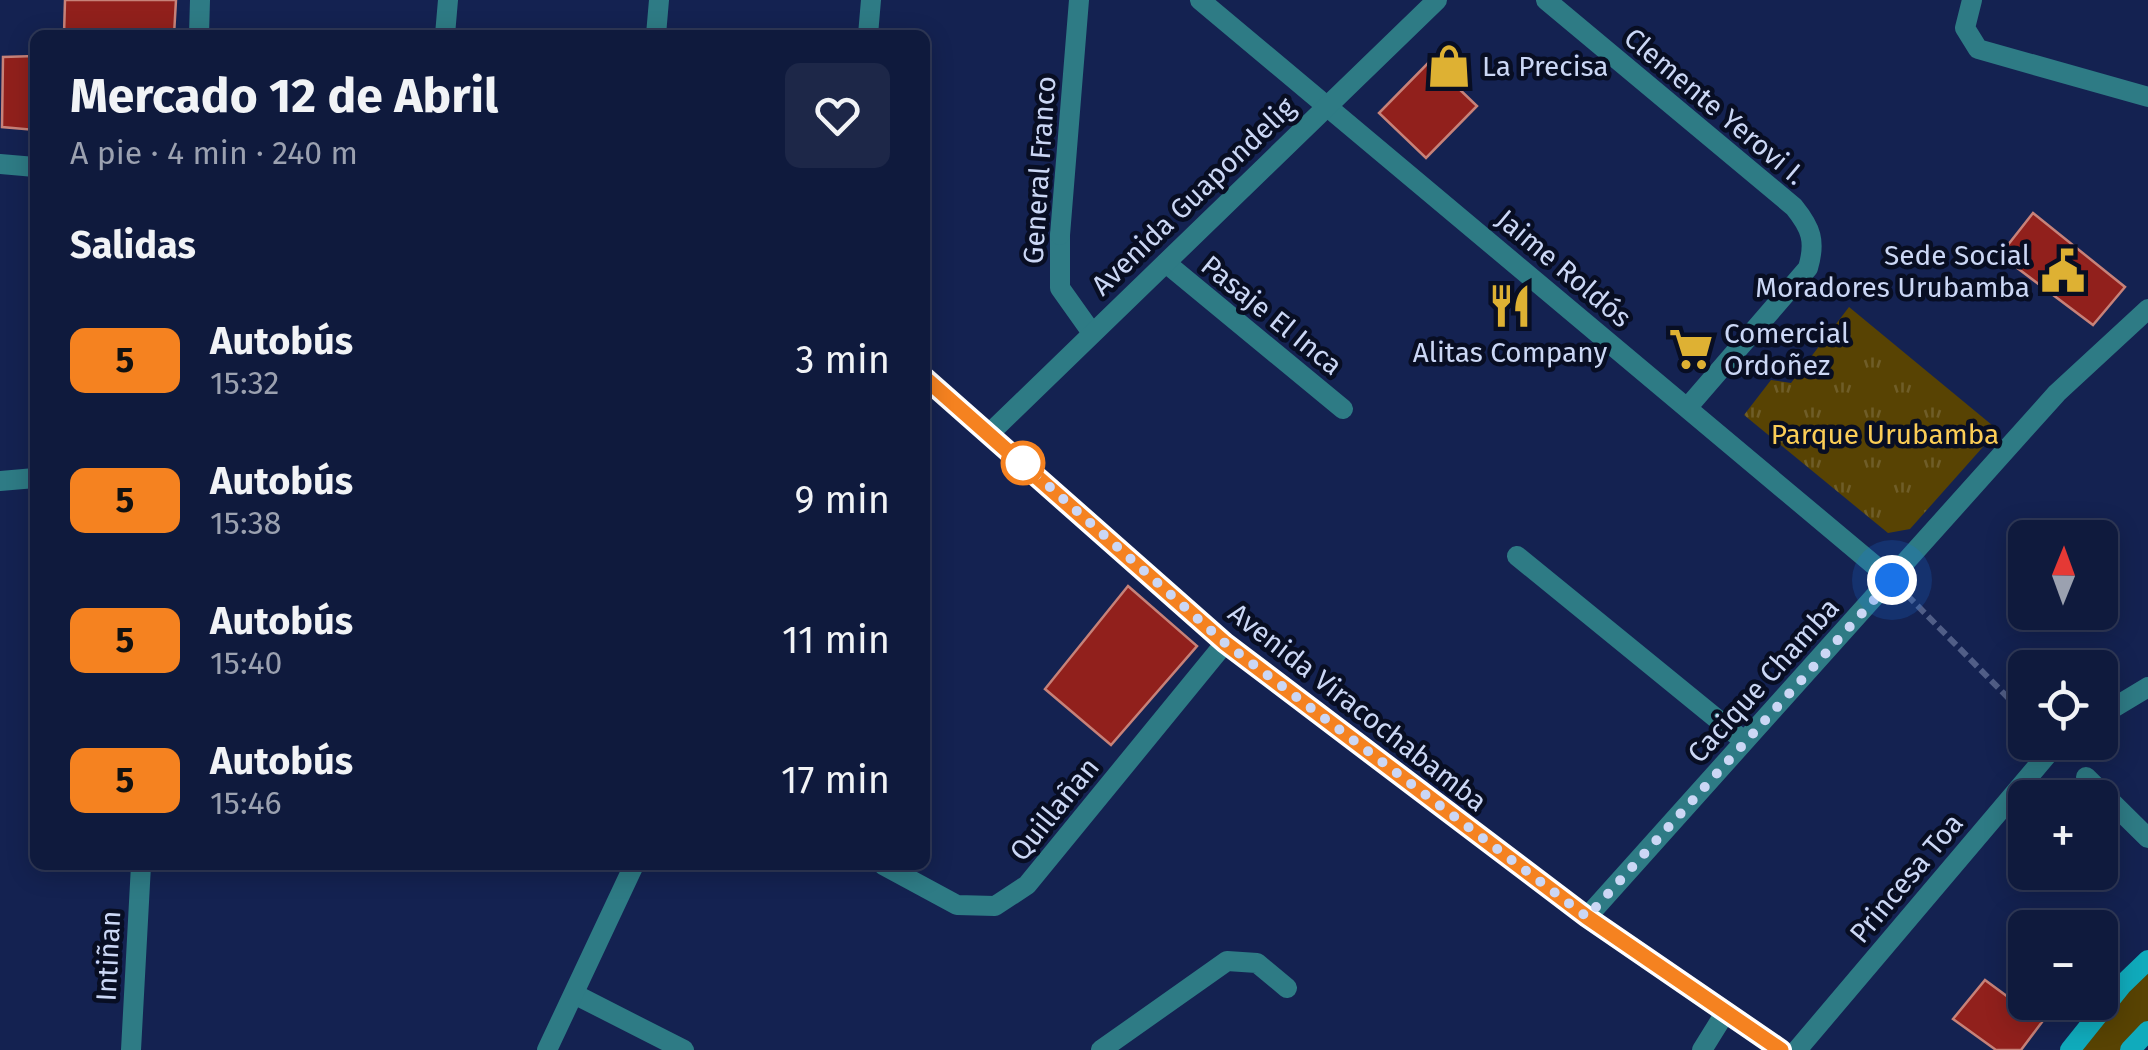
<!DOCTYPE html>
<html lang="es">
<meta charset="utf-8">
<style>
body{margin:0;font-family:"Fira Sans",sans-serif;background:#1d2748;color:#f1f3f6;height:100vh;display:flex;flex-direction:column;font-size:38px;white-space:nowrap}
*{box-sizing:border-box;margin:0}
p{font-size:32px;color:#9ba1b0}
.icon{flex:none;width:55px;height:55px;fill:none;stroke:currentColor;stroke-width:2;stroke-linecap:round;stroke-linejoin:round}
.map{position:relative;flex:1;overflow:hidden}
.details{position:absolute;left:30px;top:30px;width:900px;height:840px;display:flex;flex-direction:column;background:#0f1a3d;border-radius:15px;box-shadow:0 5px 25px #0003,0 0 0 2px #2f3857}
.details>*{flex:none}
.badge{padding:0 20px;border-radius:15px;font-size:35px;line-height:65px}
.needle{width:65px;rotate:1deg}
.controls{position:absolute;left:2008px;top:520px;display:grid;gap:20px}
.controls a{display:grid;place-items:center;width:110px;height:110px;border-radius:15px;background:#0f1a3d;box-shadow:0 5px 25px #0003,0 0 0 2px #2f3857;font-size:50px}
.you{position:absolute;width:50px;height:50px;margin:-25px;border:8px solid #fff;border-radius:50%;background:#1a73e8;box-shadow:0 0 0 15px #1a73e833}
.map>.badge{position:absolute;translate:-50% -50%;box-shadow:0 0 0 5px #fff}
h2{padding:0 40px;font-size:38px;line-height:90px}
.round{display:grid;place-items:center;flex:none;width:105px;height:105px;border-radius:15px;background:#1d2748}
.overview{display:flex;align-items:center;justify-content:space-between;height:170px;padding:0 40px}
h1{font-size:48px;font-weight:700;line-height:75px}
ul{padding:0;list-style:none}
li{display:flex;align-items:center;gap:30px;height:140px;padding:0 40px}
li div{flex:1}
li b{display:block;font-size:38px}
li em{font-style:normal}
li .badge{min-width:110px;font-weight:700;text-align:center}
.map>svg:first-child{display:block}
.grass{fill:#584303}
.park{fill:url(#park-tufts)}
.building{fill:#91201c;stroke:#c78279;stroke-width:2.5}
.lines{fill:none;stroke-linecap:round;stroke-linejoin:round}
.path{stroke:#515e87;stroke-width:6;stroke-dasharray:10 5;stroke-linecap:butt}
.pedestrian{stroke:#2e7b85;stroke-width:20}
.minor{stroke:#2e7b85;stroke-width:20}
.tertiary{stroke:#2e7b85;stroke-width:20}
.secondary{stroke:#10abbc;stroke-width:20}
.line-casing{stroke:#fff;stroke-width:22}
.line{stroke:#f58220;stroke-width:15}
.walk{stroke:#cbd7f5;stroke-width:10;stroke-dasharray:0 18}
.stop-dot{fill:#fff;stroke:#f58220;stroke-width:5}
.labels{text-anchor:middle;stroke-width:9;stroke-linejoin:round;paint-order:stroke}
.poi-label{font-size:28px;fill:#cbd7f5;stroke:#080e23;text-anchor:start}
.street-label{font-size:28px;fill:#cbd7f5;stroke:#080e23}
.park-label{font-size:28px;fill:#fbcd56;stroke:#080e23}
</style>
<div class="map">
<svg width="2148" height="1050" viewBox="0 0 2148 1050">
<defs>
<pattern id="park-tufts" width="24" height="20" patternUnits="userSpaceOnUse" patternTransform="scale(2.5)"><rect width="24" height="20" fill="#584303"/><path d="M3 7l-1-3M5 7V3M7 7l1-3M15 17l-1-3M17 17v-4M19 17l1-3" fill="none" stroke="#6f5d28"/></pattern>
</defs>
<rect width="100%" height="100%" fill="#142251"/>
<path class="grass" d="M2148 960V1031L2130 1050H2070Z"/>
<path class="park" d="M1849 307 1998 430 1910 529 1888 533 1744 415 1771 380 1791 383Z"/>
<path class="building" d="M65 0H176L174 35H64Z
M35 56V130L2 127 3 57Z
M1430 61 1477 106 1426 158 1379 113Z
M2033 213 2125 287 2093 325 2000 255Z
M1128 586 1197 646 1111 745 1045 689Z
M1985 980 2042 1022 2021 1050H1996L1953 1019Z"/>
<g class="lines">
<path class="path" d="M1907 595 2025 715"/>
<path class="pedestrian" d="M1060 235V288L1092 333"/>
<path class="minor" d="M1200 0 1892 580
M1546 0 1794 207C1811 228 1816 241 1808 268L1687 408
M1972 0 1965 28 1978 49 2148 97
M199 35 200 0
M445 35 448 0
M656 35 659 0
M868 35 871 0
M1060 235 1079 0
M1166 263 1343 409
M0 481 35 478
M1517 556 1744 741
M2100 716 2148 687
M2086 777 2148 838
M883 865 957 905 995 906 1027 885 1225 643
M1587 917 2057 393 2148 309
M574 994 684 1050
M131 1050 141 865
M1101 1050 1227 961 1257 963 1287 988
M1702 1050 1725 1013
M1797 1050 2058 742"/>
<path class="tertiary" d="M0 164 35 167
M925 378 1225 643 1587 917 1781 1050
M990 433 1437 0
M547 1050 634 865"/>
<path class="secondary" d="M2070 1050 2122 985 2148 960
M2130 1050 2148 1031"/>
</g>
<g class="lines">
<g class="line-casing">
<path id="line" d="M925 378 1225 643 1587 917 1781 1050"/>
</g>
<use href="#line" class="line"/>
<path class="walk" d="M1023 463 1225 643 1587 917 1892 580"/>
</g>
<defs>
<g id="shop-bare" transform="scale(3.45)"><path d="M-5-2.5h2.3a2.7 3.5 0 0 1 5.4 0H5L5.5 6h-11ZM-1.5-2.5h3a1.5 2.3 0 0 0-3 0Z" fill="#deb133" stroke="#080e23" stroke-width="2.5" paint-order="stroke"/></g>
<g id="civic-bare" transform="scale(3.45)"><path d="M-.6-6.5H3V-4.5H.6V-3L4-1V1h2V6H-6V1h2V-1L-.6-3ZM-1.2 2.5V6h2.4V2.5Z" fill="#deb133" stroke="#080e23" stroke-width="2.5" paint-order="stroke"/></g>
<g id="restaurant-bare" transform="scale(3.45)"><path d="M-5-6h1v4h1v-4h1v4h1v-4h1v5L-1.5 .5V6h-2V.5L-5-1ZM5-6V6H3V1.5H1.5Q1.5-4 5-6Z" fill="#deb133" stroke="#080e23" stroke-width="2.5" paint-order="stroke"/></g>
<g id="supermarket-bare" transform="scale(3.45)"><path d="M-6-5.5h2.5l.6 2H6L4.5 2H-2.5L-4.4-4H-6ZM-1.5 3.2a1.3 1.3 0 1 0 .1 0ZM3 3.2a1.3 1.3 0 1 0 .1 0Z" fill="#deb133" stroke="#080e23" stroke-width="2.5" paint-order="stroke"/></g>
</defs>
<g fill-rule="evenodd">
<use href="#shop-bare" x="1449" y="66"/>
<use href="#civic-bare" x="2063" y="271"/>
<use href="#restaurant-bare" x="1510" y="306"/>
<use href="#supermarket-bare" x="1691" y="349"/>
</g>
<circle class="stop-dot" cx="1023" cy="463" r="20"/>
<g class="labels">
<g class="poi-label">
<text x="1482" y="76">La Precisa</text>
<text x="2030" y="265" text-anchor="end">Sede Social<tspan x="2030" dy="32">Moradores Urubamba</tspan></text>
<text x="1724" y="343">Comercial<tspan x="1724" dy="32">Ordoñez</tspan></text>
<text x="1510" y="362" text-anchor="middle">Alitas Company</text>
</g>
<g class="street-label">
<text transform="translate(1715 106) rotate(40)" y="10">Clemente Yerovi I.</text>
<text transform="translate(1039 170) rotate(-86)" y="10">General Franco</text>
<text transform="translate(1193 196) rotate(-44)" y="10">Avenida Guapondelig</text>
<text transform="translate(1564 268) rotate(40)" y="10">Jaime Roldós</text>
<text transform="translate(1272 315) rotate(39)" y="10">Pasaje El Inca</text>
<text transform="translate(1763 680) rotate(-48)" y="10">Cacique Chamba</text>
<text transform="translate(1358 707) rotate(38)" y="10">Avenida Viracochabamba</text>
<text transform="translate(1054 809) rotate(-51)" y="10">Quillañan</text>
<text transform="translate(1906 878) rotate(-50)" y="10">Princesa Toa</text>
<text transform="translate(108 956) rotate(-87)" y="10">Intiñan</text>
</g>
<g class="park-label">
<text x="1885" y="444">Parque Urubamba</text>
</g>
</g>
</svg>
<div class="controls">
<a><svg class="needle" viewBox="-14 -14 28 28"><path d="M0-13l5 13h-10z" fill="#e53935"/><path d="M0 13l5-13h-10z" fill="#9ba1b0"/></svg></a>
<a><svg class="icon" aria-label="locate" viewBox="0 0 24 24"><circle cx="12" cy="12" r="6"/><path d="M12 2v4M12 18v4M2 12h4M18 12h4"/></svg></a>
<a>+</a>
<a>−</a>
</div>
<div class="you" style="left:1892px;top:580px"></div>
<section class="details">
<div class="overview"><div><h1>Mercado 12 de Abril</h1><p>A pie · 4 min · 240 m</p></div><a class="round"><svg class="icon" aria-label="heart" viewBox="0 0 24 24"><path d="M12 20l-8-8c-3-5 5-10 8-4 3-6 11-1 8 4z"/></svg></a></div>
<h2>Salidas</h2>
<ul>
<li><span class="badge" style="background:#f58220;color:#111">5</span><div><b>Autobús</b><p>15:32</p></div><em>3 min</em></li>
<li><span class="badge" style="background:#f58220;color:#111">5</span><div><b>Autobús</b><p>15:38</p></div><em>9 min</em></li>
<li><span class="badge" style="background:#f58220;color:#111">5</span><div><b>Autobús</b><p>15:40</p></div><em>11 min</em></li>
<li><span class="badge" style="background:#f58220;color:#111">5</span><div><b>Autobús</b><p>15:46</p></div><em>17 min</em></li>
</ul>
</section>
</div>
